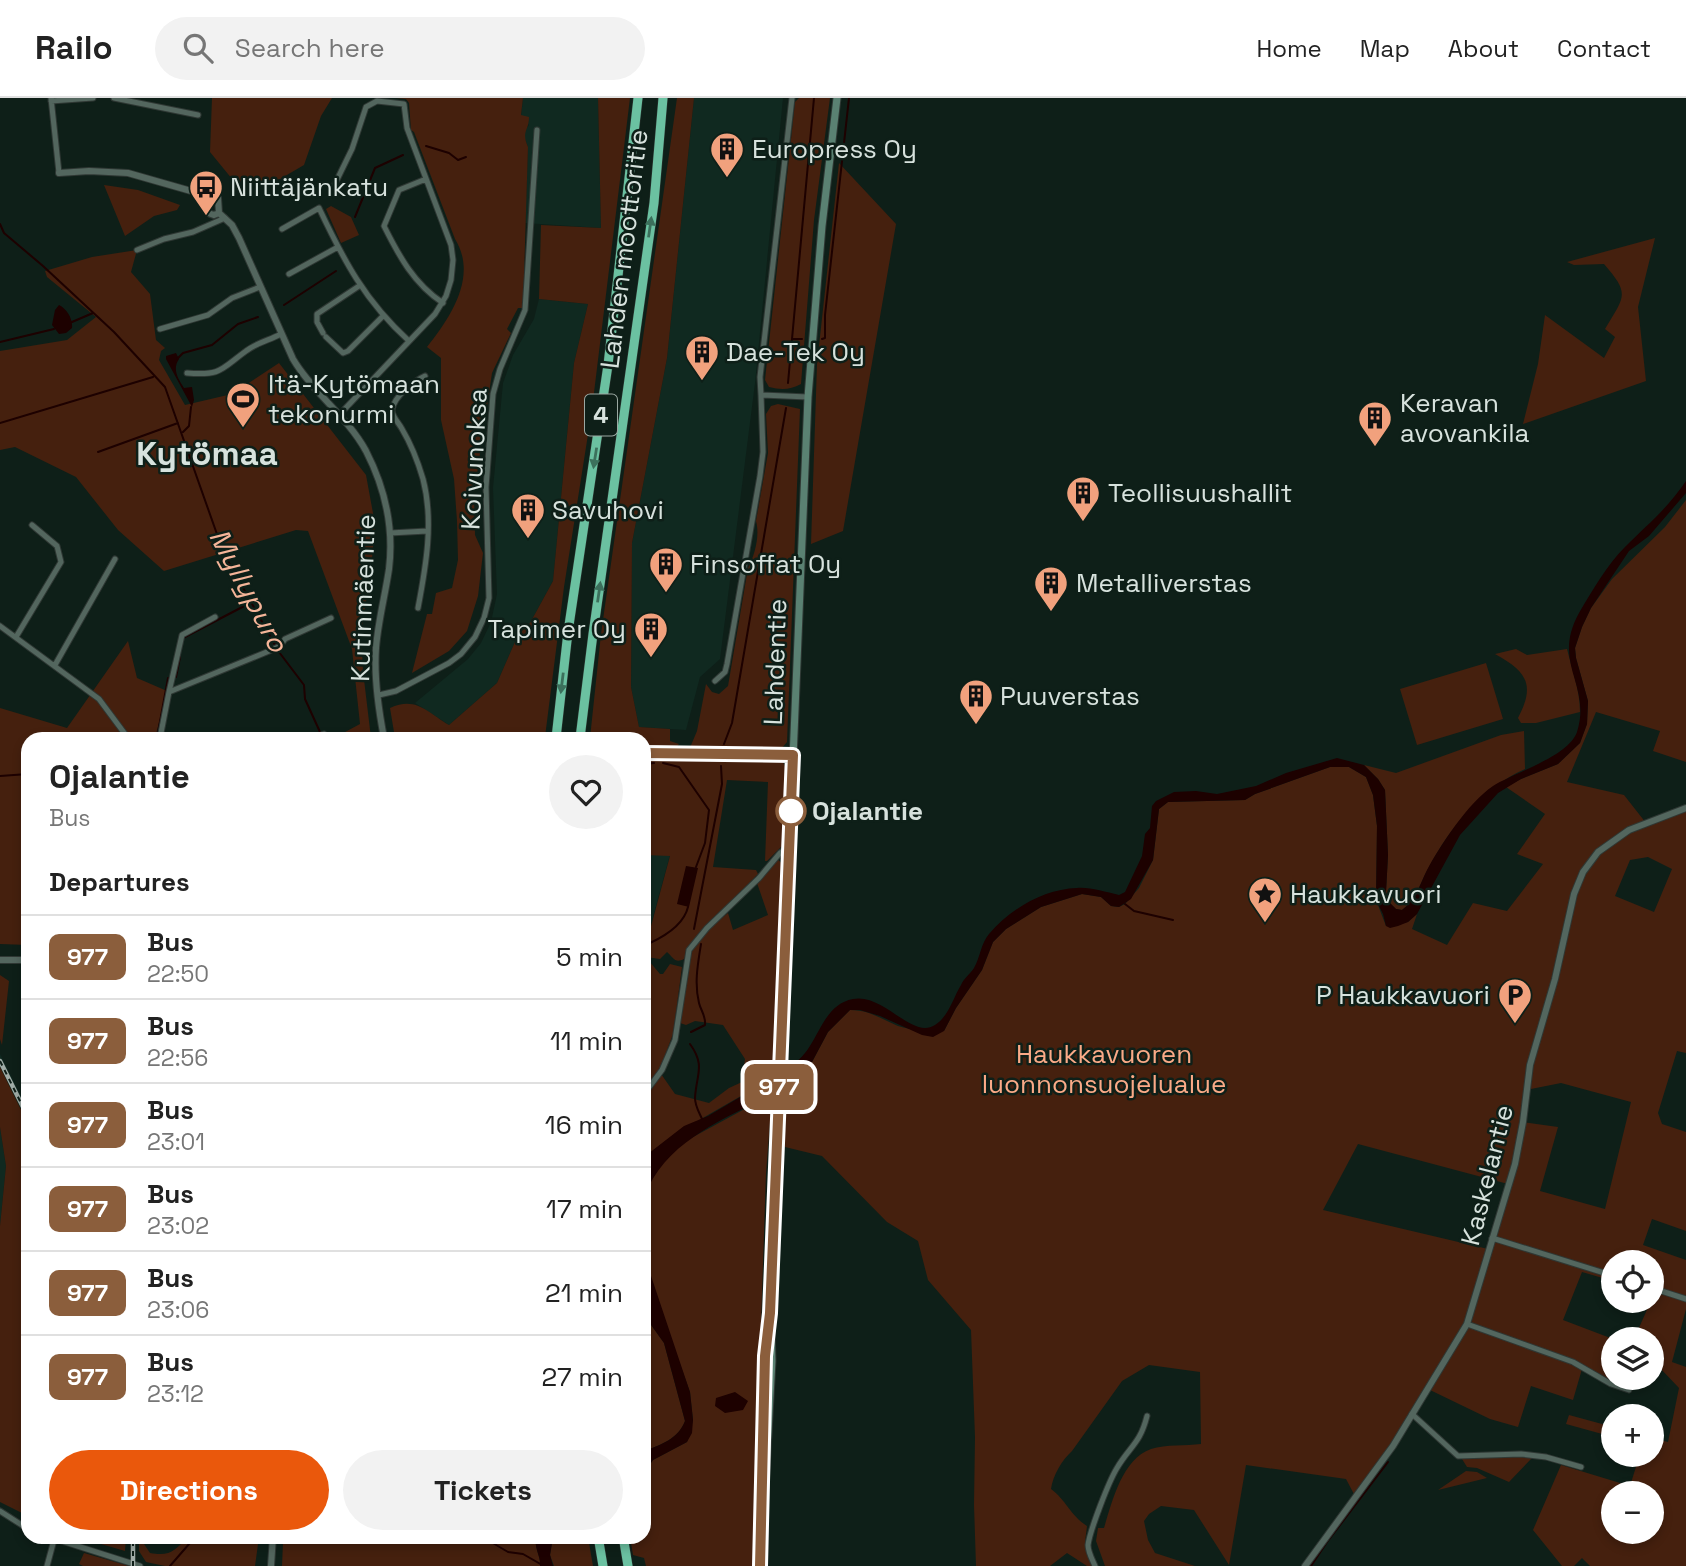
<!DOCTYPE html>
<meta charset="utf-8">
<style>
body{margin:0;font-family:"Space Grotesk",sans-serif;background:#f2f2f2;color:#222;height:100vh;display:flex;flex-direction:column;font-size:26px;white-space:nowrap}
*{box-sizing:border-box;margin:0}
p{font-size:23px;color:#767676}
.icon{flex:none;width:38px;height:38px;fill:none;stroke:currentColor;stroke-width:2;stroke-linecap:round;stroke-linejoin:round}
.map{position:relative;flex:1;overflow:hidden}
.drawer{position:absolute;left:21px;top:634px;width:630px;height:812px;display:flex;flex-direction:column;background:#fff;border-radius:21px;box-shadow:0 4px 10px #0003}
.drawer>*{flex:none}
.badge{padding:0 14px;border-radius:10px;font-size:24px;line-height:46px}
.fabs{position:absolute;left:1601px;top:1152px;display:grid;gap:14px}
.fabs a{display:grid;place-items:center;width:63px;height:63px;border-radius:50%;background:#fff;box-shadow:0 4px 10px #0003;font-size:35px}
.map>.badge{position:absolute;translate:-50% -50%;box-shadow:0 0 0 4px #fff}
h2{padding:0 28px;font-size:26px;line-height:63px}
.round{display:grid;place-items:center;flex:none;width:74px;height:74px;border-radius:37px;background:#f2f2f2}
.summary{display:flex;align-items:center;justify-content:space-between;height:119px;padding:0 28px}
h1{font-size:33px;font-weight:700;line-height:52px}
.cta{display:flex;gap:14px;margin-top:auto;padding:14px 28px}
.cta a{flex:1;height:80px;border-radius:42px;background:#ea580c;color:#fff;font-size:28px;font-weight:700;line-height:80px;text-align:center}
.cta a+a{background:#f2f2f2;color:#222}
ul{padding:0;list-style:none}
li{display:flex;align-items:center;gap:21px;height:84px;padding:0 28px;border-top:2px solid #e0e0e0}
li div{flex:1}
li b{display:block;font-size:26px}
li em{font-style:normal}
li .badge{min-width:77px;font-weight:700;text-align:center}
header{display:flex;align-items:center;gap:42px;box-sizing:border-box;height:98px;padding:0 35px;background:#fff;border-bottom:2px solid #e0e0e0}
header strong{font-size:33px}
nav{display:flex;gap:38px;margin-inline-start:auto;font-size:24px}
.search{width:490px;height:63px;background:#f2f2f2;display:flex;align-items:center;gap:18px;box-sizing:border-box;padding:0 24px;border-radius:38px;color:#767676;font-size:26px}
.map>svg:first-child{display:block}
.built{fill:#102920}
.green{fill:#45200e;fill-rule:evenodd}
.water{fill:#1d0100}
.lines{fill:none;stroke-linecap:round;stroke-linejoin:round}
.stream{stroke:#1d0100;stroke-width:2}
.minor-casing{stroke:#2f3834;stroke-width:7}
.tertiary-casing{stroke:#2f3834;stroke-width:8}
.secondary-casing{stroke:#2f3834;stroke-width:9}
.motorway-casing{stroke:#2f3834;stroke-width:10}
.minor{stroke:#53665e;stroke-width:5}
.tertiary{stroke:#53665e;stroke-width:6}
.secondary{stroke:#5a8172;stroke-width:7}
.motorway{stroke:#6bc1a1;stroke-width:9}
.rail-casing{stroke:#a0aca7;stroke-width:4.5}
.rail{stroke:#0e1f18;stroke-width:2;stroke-dasharray:5;stroke-linecap:butt}
.oneway{fill:#3c705c}
.line-casing{stroke:#fff;stroke-width:16}
.line{stroke:#8b5e3c;stroke-width:10}
.stop-dot{fill:#fff;stroke:#8b5e3c;stroke-width:3.5}
.labels{text-anchor:middle;stroke-width:5;stroke-linejoin:round;paint-order:stroke}
.shield{fill:#0e1f18;stroke:#9ba8a2;stroke-width:2}
.shield-label{font-size:24px;font-weight:bold;fill:#d7e2dd}
.poi-label{font-size:26px;fill:#d7e2dd;stroke:#0e1f18;text-anchor:start}
.street-label{font-size:26px;fill:#d7e2dd;stroke:#0e1f18}
.stop-label{font-size:26px;font-weight:bold;fill:#d7e2dd;stroke:#0e1f18;text-anchor:start}
.park-label{font-size:26px;fill:#faaa87;stroke:#0e1f18}
.water-label{font-size:28px;font-style:italic;fill:#f5b599;stroke:#0e1f18}
.district-label{font-size:33px;font-weight:bold;fill:#d7e2dd;stroke:#0e1f18}
</style>
<header>
<strong>Railo</strong>
<div class="search"><svg class="icon" aria-label="search" viewBox="0 0 24 24"><circle cx="10" cy="10" r="6"/><path d="M15 15l6 6"/></svg>Search here</div>
<nav><a>Home</a><a>Map</a><a>About</a><a>Contact</a></nav>
</header>
<div class="map">
<svg width="1686" height="1468" viewBox="0 0 1686 1468">
<rect width="100%" height="100%" fill="#0e1f18"/>
<path class="built" d="M523 0H598L601 130 525 125 528 49 524 39V33L529 27 521 18Z
M694 0H783L755 285 720 561 700 579 686 632 639 629 631 589 632 445 667 260Z
M539 201 588 206 574 265 553 483 530 525 518 537 497 585 449 627 415 605 468 561 481 545 491 524 497 496 493 390 503 285 513 257 534 221Z
M644 757H670L645 848H644Z
M0 956 28 1012V1026L0 969Z
M0 1029 6 1068 0 1128Z"/>
<path class="green" d="M212 0H332L321 18 304 67 280 81 237 87 210 54Z
M396 0H523L521 17 529 19C529 33 521 33 528 49L523 210H518L507 231 511 235 492 275 474 396 475 437 483 455 478 498 467 533 449 553 412 575 427 516H432L436 495 452 490 458 462 457 423 454 381 441 322V260L427 249C451 219 478 178 455 141L414 34 411 32 409 5 406 1Z
M598 0H630L592 311 564 489 545 639 499 637 485 640H395L390 610C416 598 427 614 449 627L497 585 518 537 530 525 553 483 574 265 588 206 539 201 541 127 601 130Z
M677 0H694L667 260 632 445 631 589 639 629 670 631V643L679 646 676 650 644 649V640H590L601 536Z
M799 0H830L814 122 801 286C790 292 781 292 769 289L765 282 795 4Z
M839 65 896 126 843 433 811 446 817 266Z
M104 87 138 92 180 107 177 112 154 118 125 138Z
M331 108 351 119 359 137 341 145 326 111Z
M1655 140 1638 209 1646 283 1523 326 1538 266 1545 217 1604 260 1615 239 1605 231C1624 198 1631 197 1604 166L1574 167 1567 164Z
M137 152 131 174 150 196 156 242 165 250 161 253 159 262 185 307 232 296 279 265 366 377 375 426 371 473 361 535 363 573 371 640H334L360 626 352 551 308 433 296 432 164 473 118 432 76 379 15 349 0 352V253L67 242 96 219 47 179 45 173 92 159Z
M778 306 800 311 787 644 781 651 769 652H689L697 633 706 586 712 594 719 596 728 588 748 470C755 457 760 437 756 423L768 355 766 316 771 308Z
M1686 402V664L1653 653 1660 633 1596 614 1567 684 1624 697 1646 725 1686 710V955L1677 953 1658 1015 1662 1026 1686 1034V1133L1652 1121 1643 1147 1686 1162V1211L1672 1264 1686 1269V1468H1590L1582 1460 1574 1468H1562L1533 1432 1561 1367 1630 1388 1640 1356H1652V1340L1668 1344 1679 1290 1659 1269 1652 1267V1241H1634L1654 1196 1652 1195V1164H1614L1613 1183 1582 1174 1563 1222 1613 1241 1614 1276 1611 1286 1582 1271 1573 1302 1531 1288 1518 1329 1490 1321 1430 1292 1467 1226 1393 1348 1355 1398 1346 1381 1246 1367 1229 1467 1194 1412 1161 1408 1149 1416 1144 1423 1148 1442 1155 1455 1195 1468H1105L1096 1443 1098 1430H1104C1112 1404 1122 1361 1151 1351 1166 1346 1186 1348 1201 1346L1200 1274 1149 1267 1122 1283 1072 1353C1062 1362 1053 1377 1051 1391 1067 1403 1069 1416 1087 1428L1085 1444 1092 1468H1087L1067 1455 1050 1468H976L974 1407 975 1339 971 1232 928 1182 918 1143 887 1124 822 1058 785 1049V988L812 964 828 934 850 912C869 912 882 921 898 928 912 933 929 932 944 933L956 910 982 872 993 844 1006 831 1041 809 1082 796 1101 799 1111 808 1119 809 1125 806 1139 790 1153 762 1159 711 1168 704 1245 702 1255 696 1330 669H1349L1366 679 1373 697 1377 728 1376 802 1386 828 1408 824 1417 816 1412 831 1447 847 1473 805 1507 813 1543 766 1517 756 1545 716 1506 689 1521 681 1558 666 1580 645 1587 626 1588 603 1576 560 1575 550 1582 529 1591 510 1612 481 1665 429ZM1648 759 1672 771 1654 814 1615 798 1630 762ZM1561 985 1631 1004 1605 1111 1540 1093 1558 1029 1523 1024 1526 992ZM1358 1046 1508 1086 1488 1151 1323 1112ZM1614 1395H1652V1433H1614Z
M128 543 137 580 167 593 155 640H28V847L0 846V610L67 630Z
M1516 551 1527 557 1567 551C1572 572 1580 592 1580 614L1536 625H1521L1518 620C1536 586 1526 573 1495 556Z
M1486 565 1503 621 1417 647 1400 591Z
M1524 633 1525 671C1482 690 1450 729 1428 771 1420 785 1416 802 1402 812L1396 811 1388 803 1386 794 1388 757 1385 692 1378 681 1364 667 1396 675 1501 637Z
M644 657 770 661 783 664 788 675 784 709 785 739 783 747 767 763H765L768 684 727 682 713 769 756 772 758 776 691 845 684 861C675 866 673 859 667 854L660 861 646 859 644 854 670 758 644 757Z
M777 761 784 767 774 979 701 1021 644 1064V863H649L660 876H663L670 866 682 869 673 936 659 973 675 996 709 1005 729 990 742 984 745 961 723 927 695 923 686 927 680 925 691 853 712 828 728 815 733 832 768 817 757 785Z
M0 877 9 883 2 947 0 941Z
M0 969 28 1026V1418L0 1404V1128L6 1068 0 1029Z
M767 999H772L766 1075 753 1468H646L644 1460 633 1457 630 1439 644 1438V1375L653 1362 687 1344 693 1322 690 1294 644 1167V1083L682 1045Z
M644 1217 664 1245 685 1323C678 1341 661 1347 644 1353Z
M1569 1317 1613 1329V1339L1566 1326Z
M1520 1358 1532 1360 1509 1384 1477 1370 1467 1369 1462 1361Z
M1466 1373 1477 1374 1487 1380 1438 1392Z
M291 1438 536 1439C534 1451 541 1458 540 1468H282L283 1444Z
M77 1439H126L125 1453Z
M139 1439H144V1446L150 1455C171 1459 174 1452 189 1439H259L255 1468H165L146 1464 139 1453Z
M553 1439H588L593 1468H554L550 1457Z
M84 1455 129 1468H83L79 1466Z"/>
<path class="water" d="M59 207C67 211 73 221 72 230L66 235 59 236 52 227 55 212Z
M176 255 179 261C172 271 178 281 184 290L192 289 194 302 192 309 166 261V258Z
M1686 383V395L1649 438 1629 453 1591 510 1582 529 1575 550 1576 560 1588 603 1587 626 1580 645 1558 666 1521 681 1498 695 1460 737 1417 816 1408 824 1398 828 1390 830 1386 828 1383 816 1376 802 1377 728 1373 697 1366 679 1349 669H1330L1255 696 1245 702 1168 704 1159 711 1153 762 1131 801 1119 809 1111 808 1101 799 1082 796 1041 809 1006 831 993 844 982 872 956 910 944 933 933 939 922 937 880 918 860 912H850L828 934 812 964 785 988 784 970C819 960 816 908 853 901 884 895 912 942 935 927 949 918 953 900 961 887 964 880 970 876 974 870 980 860 981 845 989 836 1010 811 1044 791 1077 790 1090 789 1105 794 1119 797L1125 794 1142 758 1145 736 1150 730 1152 708 1156 703 1174 694 1196 693 1217 696 1256 688 1286 675 1337 660 1364 667 1378 681 1385 692 1388 757 1386 794 1388 803 1396 811 1402 812C1416 802 1420 786 1427 772 1441 746 1469 704 1493 688 1515 674 1568 659 1577 634 1592 586 1551 566 1579 515 1592 493 1607 467 1625 449 1648 426 1667 411 1686 383Z
M686 768 698 770 689 809 677 806Z
M774 979V995C723 1022 666 1042 644 1099V1059L684 1028 708 1018Z
M644 1157 690 1294 693 1322 692 1335 687 1344 653 1362 644 1375V1353C661 1347 678 1341 685 1323L664 1245 644 1217Z
M735 1294 748 1303 743 1312 725 1315 715 1308 716 1300Z
M536 1439H553L550 1457 553 1468H540C541 1458 534 1451 536 1439Z"/>
<g class="lines">
<path class="stream" d="M426 48 449 55 458 62 466 59
M355 119 375 70 403 57
M0 126 4 135 43 168 114 234 165 289 224 456 279 554 304 587 305 601 320 634
M284 207 336 173
M72 224 93 215
M793 241H802
M822 241 825 240V217L849 0
M0 244 54 231
M177 261 183 255 212 247 238 226 258 219
M788 285 814 0
M0 325 153 279
M183 334 189 328 191 309
M98 354 178 325
M183 540 250 505
M176 579 180 559
M157 640 168 580
M324 640H325
M724 646 732 625 786 310
M663 665 679 669 709 712 705 745 696 769
M644 666 654 665
M0 678 28 676
M1125 806 1134 813 1173 822
M694 831 722 686 721 668
M650 845C665 838 684 826 688 809
M691 934 705 927C706 918 701 913 699 905 694 885 698 865 701 846
M690 946C706 968 696 977 695 1000 695 1008 699 1014 702 1021
M481 1438 508 1454 523 1456 544 1468
M170 1468 196 1438
M1311 1468 1327 1444 1388 1364"/>
<g class="minor-casing">
<path id="minor" d="M51 0 59 75
M114 0 198 17
M51 3 93 0
M426 81 399 92 384 128C399 158 414 186 443 205
M331 94 352 51 366 9 377 3 404 6 407 30 451 147 453 162 451 182 446 198 435 216 340 316
M282 131 319 110C344 163 365 203 409 243
M137 152 164 141 193 134 225 120
M289 176 338 149
M160 231 208 217 232 200 260 189
M323 235 317 224V216L359 188
M326 239 343 255 348 253 383 218
M187 275C222 278 221 271 246 253 256 245 270 242 281 236
M761 297 760 279 792 0
M390 435 427 433
M418 510C426 468 434 423 423 381 418 364 411 346 402 331 399 325 392 319 392 312 394 298 414 283 425 278
M0 528 99 601 128 640
M16 539 61 464 57 448 32 427
M55 567 115 461
M715 583 725 574 727 566 760 378 763 354 761 297 808 299
M169 594 182 537 215 519
M379 597 396 593 449 565 461 556 475 539 484 520 489 500 486 389 493 296 500 271 525 212 537 32
M160 640 169 594 274 551 280 548 285 541 331 520
M314 640 324 636
M644 996 662 972 675 942 689 852 707 830 759 780 780 755 789 749
M1492 1140 1614 1178
M1652 1190 1686 1201
M1467 1226 1573 1264 1611 1286 1629 1292
M1412 1316 1458 1358 1521 1356 1546 1359 1581 1369
M0 1413 28 1431
M46 1438 140 1468
M47 1468 54 1442
M1095 1468C1092 1461 1088 1454 1088 1447 1090 1432 1109 1383 1117 1370 1130 1348 1140 1346 1147 1318"/>
</g>
<g class="tertiary-casing">
<path id="tertiary" d="M59 75 89 73 128 75 205 97
M219 115 214 117C204 115 200 106 205 97L212 96 218 100 219 115 232 127 239 140 293 261C313 295 347 318 366 353 385 390 394 430 389 471 385 498 378 524 376 550 374 577 379 614 384 640
M644 655 793 657
M0 862H28
M271 1468 273 1438
M1305 1468 1393 1348 1467 1226 1515 1066 1523 1024 1530 967 1555 881 1574 796 1583 774 1598 754 1629 732 1686 710"/>
</g>
<g class="secondary-casing">
<path id="secondary" d="M765 1389 772 1263 771 1226
M760 1468 766 1236 770 1215 808 299 822 128 837 0"/>
</g>
<g class="motorway-casing">
<path id="motorway" d="M556 640 568 534 608 267 638 0
M580 640 593 536 654 105 663 0
M598 1438 603 1468
M623 1438 628 1468"/>
</g>
<use href="#minor" class="minor"/>
<use href="#tertiary" class="tertiary"/>
<use href="#secondary" class="secondary"/>
<use href="#motorway" class="motorway"/>
<g class="rail-casing">
<path id="rail" d="M0 963 28 1019
M133 1468V1438"/>
</g>
<use href="#rail" class="rail"/>
</g>
<defs><path id="oneway-solid" d="M-6-.8H1V-3.2L6.5 0L1 3.2V.8H-6Z" transform="scale(1.75)"/></defs>
<g class="oneway">
<use href="#oneway-solid" transform="translate(650 129) rotate(-82)"/>
<use href="#oneway-solid" transform="translate(595 360) rotate(99)"/>
<use href="#oneway-solid" transform="translate(599 494) rotate(-82)"/>
<use href="#oneway-solid" transform="translate(562 585) rotate(97)"/>
</g>
<g class="lines">
<g class="line-casing">
<path id="line" d="M644 655 793 657 770 1215 765 1258 760 1468"/>
</g>
<use href="#line" class="line"/>
</g>
<defs>
<g id="building-pin" transform="scale(1.75)"><path d="M0 17L-7.5 6A9.5 9.5 0 1 1 7.5 6Z" fill="#f1a17d" stroke="#0e1f18"/><path d="M-4-6H4V6H1V3H-1V6H-4ZM-2.5-4.3h1.7v1.8h-1.7ZM.8-4.3h1.7v1.8H.8ZM-2.5-1h1.7V.8h-1.7ZM.8-1h1.7V.8H.8Z" fill="#111"/></g>
<g id="bus-pin" transform="scale(1.75)"><path d="M0 17L-7.5 6A9.5 9.5 0 1 1 7.5 6Z" fill="#f1a17d" stroke="#0e1f18"/><path d="M-5-6H5V4H4V6H2V4H-2V6H-4V4H-5ZM-3.5-4V0h7V-4ZM-3.5 1.2v1.5H-2V1.2ZM2 1.2v1.5H3.5V1.2Z" fill="#111"/></g>
<g id="stadium-pin" transform="scale(1.75)"><path d="M0 17L-7.5 6A9.5 9.5 0 1 1 7.5 6Z" fill="#f1a17d" stroke="#0e1f18"/><path d="M0-5a6.5 5 0 1 0 0 10a6.5 5 0 1 0 0-10ZM-3.5-1.8h7v3.6h-7Z" fill="#111"/></g>
<g id="sight-pin" transform="scale(1.75)"><path d="M0 17L-7.5 6A9.5 9.5 0 1 1 7.5 6Z" fill="#f1a17d" stroke="#0e1f18"/><path d="M0-6L1.8-2.2L6-1.7L2.9 1.2L3.7 5.4L0 3.3L-3.7 5.4L-2.9 1.2L-6-1.7L-1.8-2.2Z" fill="#111"/></g>
<g id="parking-pin" transform="scale(1.75)"><path d="M0 17L-7.5 6A9.5 9.5 0 1 1 7.5 6Z" fill="#f1a17d" stroke="#0e1f18"/><path d="M-3.5-5.5H1a3.5 3.5 0 0 1 0 7H-1V5.5H-3.5ZM-1-3.4V-.6H.8a1.4 1.4 0 0 0 0-2.8Z" fill="#111"/></g>
</defs>
<g fill-rule="evenodd">
<use href="#building-pin" x="727" y="51"/>
<use href="#bus-pin" x="206" y="89"/>
<use href="#building-pin" x="702" y="254"/>
<use href="#stadium-pin" x="243" y="301"/>
<use href="#building-pin" x="1375" y="320"/>
<use href="#building-pin" x="1083" y="395"/>
<use href="#building-pin" x="528" y="412"/>
<use href="#building-pin" x="666" y="466"/>
<use href="#building-pin" x="1051" y="485"/>
<use href="#building-pin" x="651" y="531"/>
<use href="#building-pin" x="976" y="598"/>
<use href="#sight-pin" x="1265" y="796"/>
<use href="#parking-pin" x="1515" y="897"/>
</g>
<circle class="stop-dot" cx="791" cy="713" r="14"/>
<g class="labels">
<rect class="shield" x="585" y="296.5" width="32" height="41" rx="5"/>
<g class="shield-label">
<text x="601" y="325">4</text>
</g>
<g class="poi-label">
<text x="752" y="60">Europress Oy</text>
<text x="230" y="98">Niittäjänkatu</text>
<text x="726" y="263">Dae-Tek Oy</text>
<text x="268" y="295">Itä-Kytömaan<tspan x="268" dy="30">tekonurmi</tspan></text>
<text x="1400" y="314">Keravan<tspan x="1400" dy="30">avovankila</tspan></text>
<text x="1108" y="404">Teollisuushallit</text>
<text x="552" y="421">Savuhovi</text>
<text x="690" y="475">Finsoffat Oy</text>
<text x="1076" y="494">Metalliverstas</text>
<text x="626" y="540" text-anchor="end">Tapimer Oy</text>
<text x="1000" y="607">Puuverstas</text>
<text x="1290" y="805">Haukkavuori</text>
<text x="1490" y="906" text-anchor="end">P Haukkavuori</text>
</g>
<g class="street-label">
<text transform="translate(624 151) rotate(-83)" y="9">Lahden moottoritie</text>
<text transform="translate(474 361) rotate(-87)" y="9">Koivunoksa</text>
<text transform="translate(363 500) rotate(-88)" y="9">Kutinmäentie</text>
<text transform="translate(775 564) rotate(-88)" y="9">Lahdentie</text>
<text transform="translate(1487 1077) rotate(-76)" y="9">Kaskelantie</text>
</g>
<g class="stop-label">
<text x="812" y="722">Ojalantie</text>
</g>
<g class="park-label">
<text x="1104" y="965">Haukkavuoren<tspan x="1104" dy="30">luonnonsuojelualue</tspan></text>
</g>
<g class="water-label">
<text transform="translate(249 492) rotate(62)" y="10">Myllypuro</text>
</g>
<g class="district-label">
<text x="207" y="367">Kytömaa</text>
</g>
</g>
</svg>
<div class="fabs">
<a><svg class="icon" aria-label="locate" viewBox="0 0 24 24"><circle cx="12" cy="12" r="6"/><path d="M12 2v4M12 18v4M2 12h4M18 12h4"/></svg></a>
<a><svg class="icon" aria-label="layers" viewBox="0 0 24 24"><path d="M12 4l9 5-9 5-9-5zM3 14l9 5 9-5"/></svg></a>
<a>+</a>
<a>−</a>
</div>
<b class="badge" style="left:779px;top:989px;background:#8b5e3c;color:#fff">977</b>
<section class="drawer">
<div class="summary"><div><h1>Ojalantie</h1><p>Bus</p></div><a class="round"><svg class="icon" aria-label="heart" viewBox="0 0 24 24"><path d="M12 20l-8-8c-3-5 5-10 8-4 3-6 11-1 8 4z"/></svg></a></div>
<h2>Departures</h2>
<ul>
<li><span class="badge" style="background:#8b5e3c;color:#fff">977</span><div><b>Bus</b><p>22:50</p></div><em>5 min</em></li>
<li><span class="badge" style="background:#8b5e3c;color:#fff">977</span><div><b>Bus</b><p>22:56</p></div><em>11 min</em></li>
<li><span class="badge" style="background:#8b5e3c;color:#fff">977</span><div><b>Bus</b><p>23:01</p></div><em>16 min</em></li>
<li><span class="badge" style="background:#8b5e3c;color:#fff">977</span><div><b>Bus</b><p>23:02</p></div><em>17 min</em></li>
<li><span class="badge" style="background:#8b5e3c;color:#fff">977</span><div><b>Bus</b><p>23:06</p></div><em>21 min</em></li>
<li><span class="badge" style="background:#8b5e3c;color:#fff">977</span><div><b>Bus</b><p>23:12</p></div><em>27 min</em></li>
</ul>
<div class="cta"><a>Directions</a><a>Tickets</a></div>
</section>
</div>
